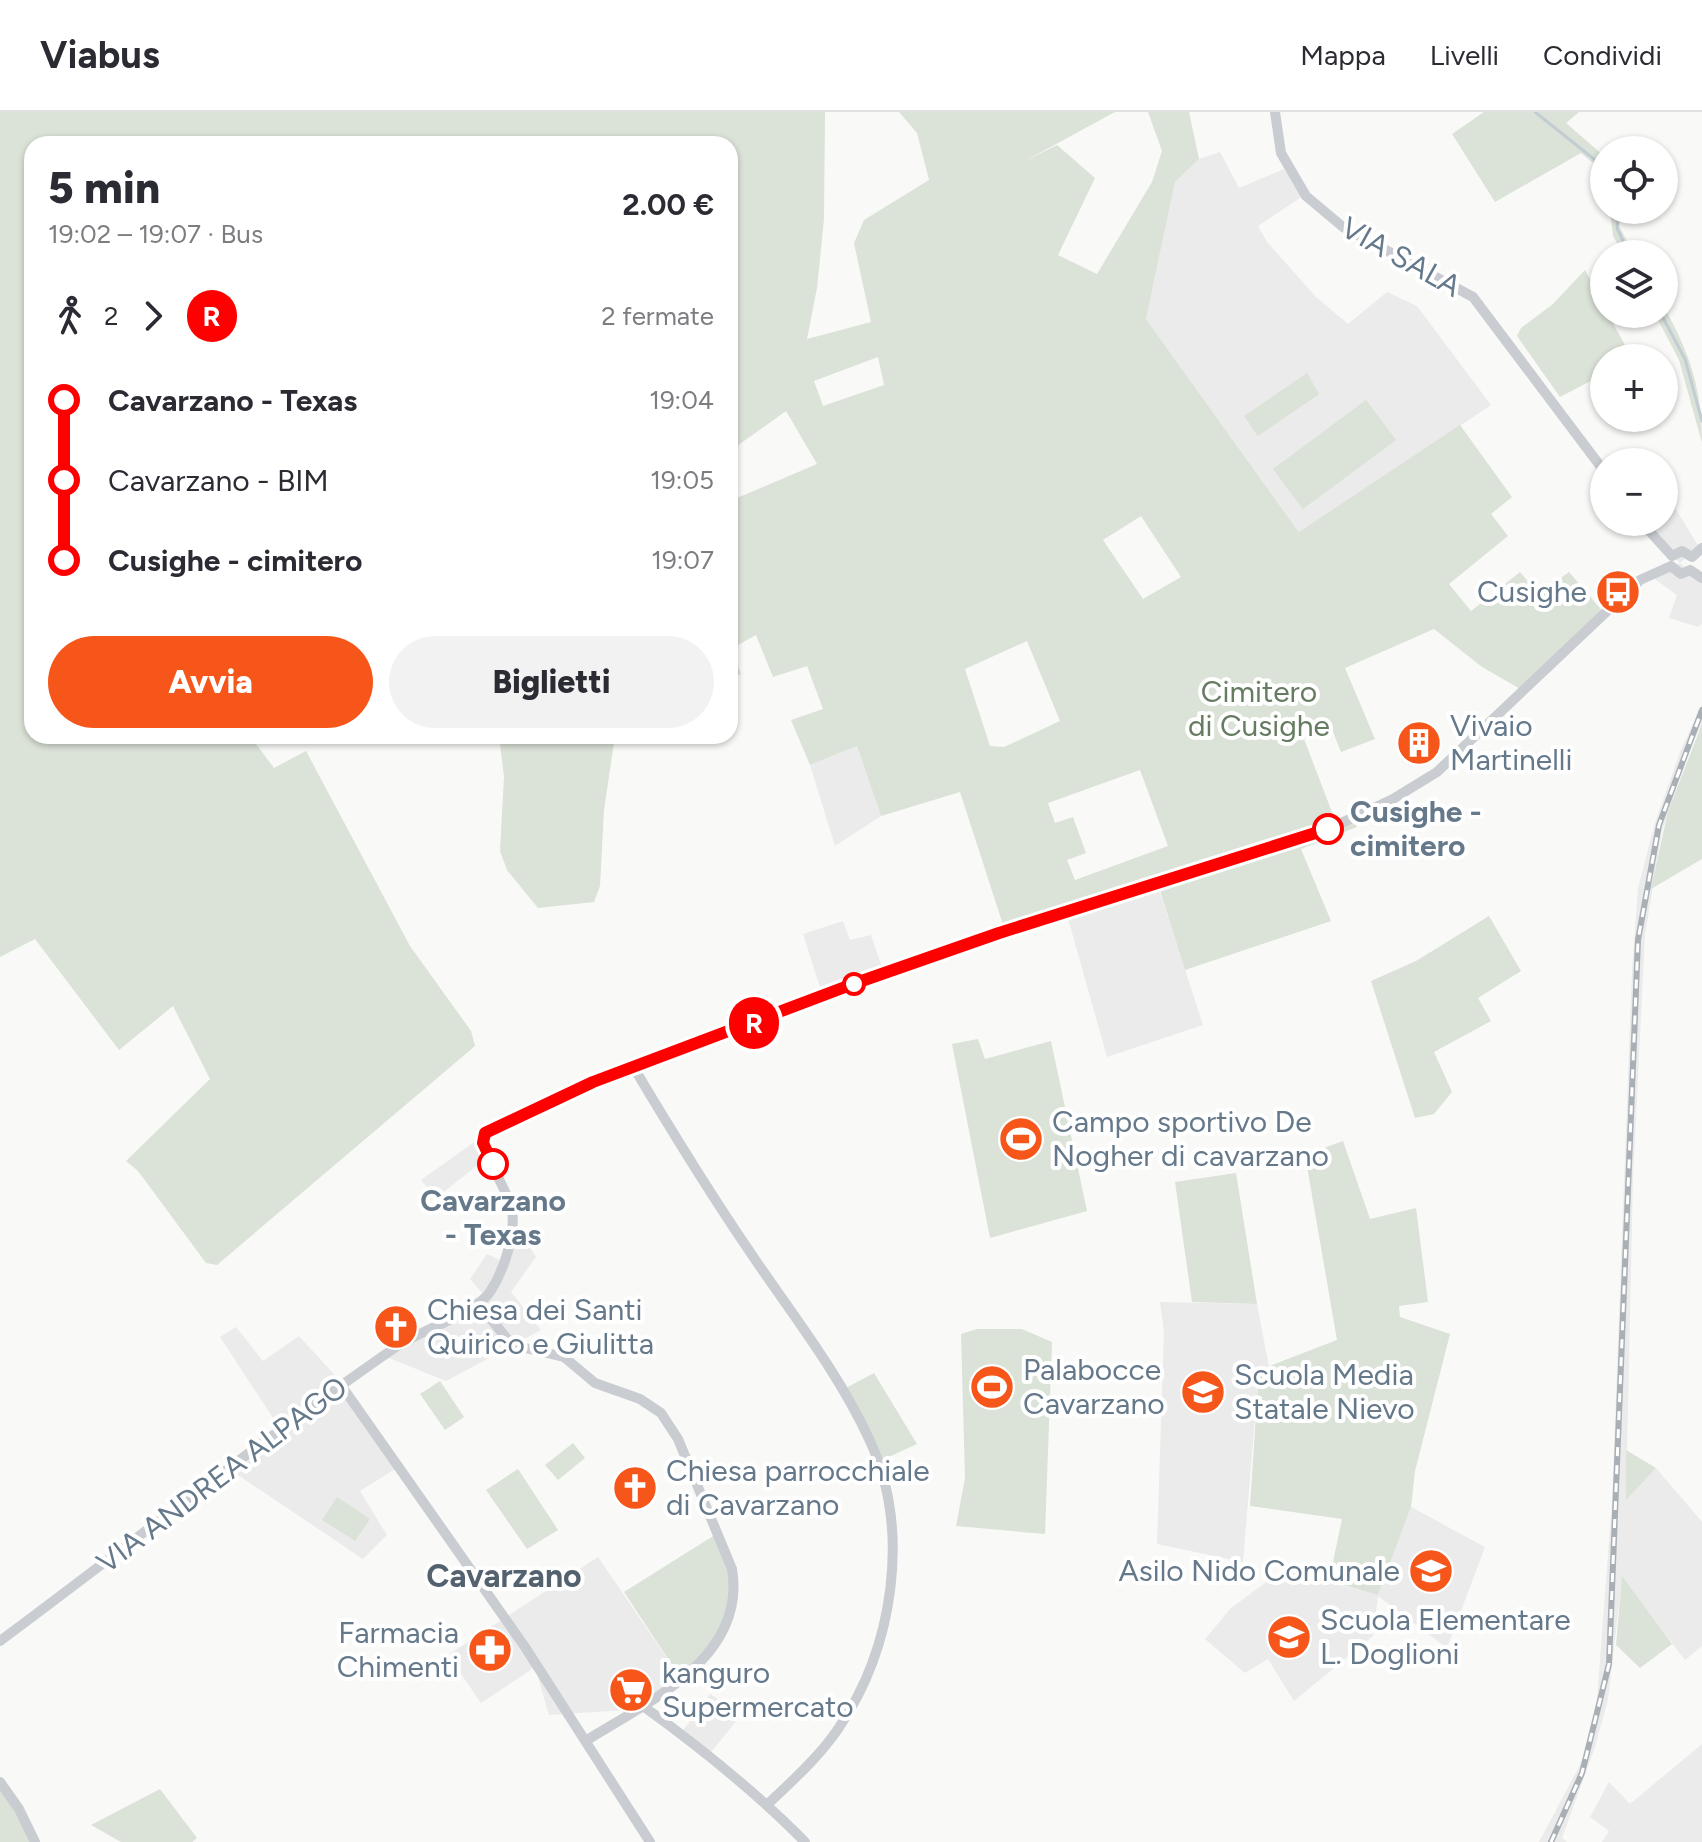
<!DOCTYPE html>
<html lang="it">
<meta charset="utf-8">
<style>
body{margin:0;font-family:Figtree,sans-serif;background:#f2f2f3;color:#2b2b33;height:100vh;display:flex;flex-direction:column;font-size:30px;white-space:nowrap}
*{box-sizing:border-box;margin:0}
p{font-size:26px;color:#7c7c81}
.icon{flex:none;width:44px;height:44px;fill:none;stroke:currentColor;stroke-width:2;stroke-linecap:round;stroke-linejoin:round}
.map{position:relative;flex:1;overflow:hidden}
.panel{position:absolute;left:24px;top:24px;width:714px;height:608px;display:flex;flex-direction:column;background:#fff;border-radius:24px;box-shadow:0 2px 6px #0004}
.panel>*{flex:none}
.badge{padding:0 16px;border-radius:26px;font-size:28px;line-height:52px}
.buttons{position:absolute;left:1590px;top:24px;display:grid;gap:16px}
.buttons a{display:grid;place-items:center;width:88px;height:88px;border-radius:50%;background:#fff;box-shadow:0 2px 6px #0004;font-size:40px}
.map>.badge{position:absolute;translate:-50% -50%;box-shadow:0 0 0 4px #fff}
.legs{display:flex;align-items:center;gap:12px;height:88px;padding:0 24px;font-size:26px}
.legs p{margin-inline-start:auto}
.overview{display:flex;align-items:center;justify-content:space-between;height:136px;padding:0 24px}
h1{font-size:44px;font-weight:800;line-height:60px}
.button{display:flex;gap:16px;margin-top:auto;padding:16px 24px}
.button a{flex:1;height:92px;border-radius:48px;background:#f6561a;color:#fff;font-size:32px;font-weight:800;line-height:92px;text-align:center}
.button a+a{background:#f2f2f3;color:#2b2b33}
ul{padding:0 24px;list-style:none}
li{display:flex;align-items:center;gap:28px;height:80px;font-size:30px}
li i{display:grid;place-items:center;width:12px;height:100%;margin:0 10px;background:currentColor}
li i::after{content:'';width:20px;height:20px;margin:-10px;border:6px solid;border-radius:50%;background:#fff}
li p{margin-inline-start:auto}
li:first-child i{background:linear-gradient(#0000 50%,currentColor 0)}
li:last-child i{background:linear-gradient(currentColor 50%,#0000 0)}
header{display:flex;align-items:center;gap:48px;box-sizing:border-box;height:112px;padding:0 40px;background:#fff;border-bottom:2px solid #e1e1e2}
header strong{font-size:38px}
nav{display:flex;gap:44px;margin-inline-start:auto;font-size:28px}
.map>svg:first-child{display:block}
.built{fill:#eaebea}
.green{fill:#dbe2d7;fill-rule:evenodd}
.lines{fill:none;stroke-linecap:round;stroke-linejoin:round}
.stream{stroke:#c2cdd3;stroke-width:3}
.minor{stroke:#c9cdd1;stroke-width:10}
.rail-casing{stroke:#a8afb5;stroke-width:6}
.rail{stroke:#fff;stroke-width:3;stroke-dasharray:9;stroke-linecap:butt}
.line-1-casing{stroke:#fff;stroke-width:18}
.line-1{stroke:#f00;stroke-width:12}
.stop-1-dot{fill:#fff;stroke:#f00;stroke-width:4}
.labels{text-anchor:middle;stroke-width:8;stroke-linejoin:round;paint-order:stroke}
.street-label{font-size:30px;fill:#65798b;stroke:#fff}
.poi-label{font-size:30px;fill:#65798b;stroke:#fff;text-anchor:start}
.park-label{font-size:30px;fill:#667c61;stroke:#fff}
.stop-label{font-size:30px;font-weight:bold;fill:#65798b;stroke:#fff;text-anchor:start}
.neighbourhood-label{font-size:32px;font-weight:bold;fill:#54626f;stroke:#fff}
</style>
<header>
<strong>Viabus</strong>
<nav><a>Mappa</a><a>Livelli</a><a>Condividi</a></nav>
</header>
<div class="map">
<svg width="1702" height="1730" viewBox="0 0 1702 1730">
<rect width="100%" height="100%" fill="#f9faf7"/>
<path class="built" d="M1220 40 1239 76 1284 57 1303 84 1258 114 1267 130 1316 185 1348 212 1387 180 1417 194 1491 293 1300 421 1146 207 1175 70 1199 47Z
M1675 396 1699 435 1680 451 1702 470V512L1698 515 1669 506 1677 483 1652 465 1680 451 1646 412 1664 410V402Z
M1702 592V612L1687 643 1662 719 1645 823 1633 1066 1626 1387 1656 1356 1702 1410V1534L1685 1548 1622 1466 1608 1588 1595 1635 1562 1726 1567 1730H1539L1582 1649 1596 1600 1612 1390 1632 858 1638 776 1655 711 1680 640Z
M857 634 881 704 835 734 810 653Z
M1156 768 1203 913 1107 945 1067 803Z
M843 809 850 828 871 823 885 864 823 885 803 822Z
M480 1026 488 1045 436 1086 421 1068Z
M514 1111 536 1145 511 1180 541 1218 446 1269 384 1244 475 1190 483 1182 470 1167 487 1142 500 1148Z
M1160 1190 1257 1192 1269 1255 1259 1259 1243 1450 1157 1432 1164 1220Z
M236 1215 263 1249 299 1224 344 1273 400 1354 360 1379 387 1423 363 1447 229 1357 281 1318 220 1225Z
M1411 1395 1485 1435 1447 1536 1378 1484 1373 1524 1294 1589 1268 1547 1245 1561 1205 1527 1231 1496 1283 1458 1378 1483Z
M598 1445 680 1565 642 1597 549 1603 535 1555 481 1591 448 1543Z
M710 1582 741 1603 708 1644 679 1624Z
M1702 1632V1730H1602L1609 1719 1590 1705 1609 1670 1630 1692Z"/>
<path class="green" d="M0 0H825L824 107 817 176 807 227 871 210 854 131 864 108 929 68 917 21 899 0H1115L1023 50 1057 33 1095 66 1058 143 1097 162 1152 70 1162 39 1148 0H1189L1199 47 1175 70 1146 207 1299 420 1460 313 1512 385 1491 402 1508 424 1449 472 1471 499 1520 460 1539 482 1569 460 1606 503 1522 578 1482 555 1434 517 1345 556 1375 627 1341 640 1331 615 1304 627 1335 708 1351 701 1357 715 1301 737 1331 809 1185 858 1157 769 1006 822 960 680 881 704 857 634 810 653 791 608 823 597 807 554 773 565 756 523 731 537 741 562 730 567V389L817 352 786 299 730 339V32H32V624H250L274 656 306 639 410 834 471 919 475 934 217 1153 206 1151 138 1059 126 1049 210 967 173 894 119 938 35 827 0 845ZM878 245 884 273 823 294 814 269ZM1141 404 1181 465 1143 487 1103 428ZM1027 529 1060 609 1004 635 990 634 965 557ZM1140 658 1168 734 1075 768 1067 748 1086 741 1073 705 1055 711 1048 691Z
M1484 0H1579L1566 11 1604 44V60L1581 41 1495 90 1452 22Z
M1610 98H1623L1619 114 1634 142H1623L1613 124Z
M1585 158 1604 193V202H1608L1632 246H1604V262L1560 285 1517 224 1521 216 1553 192Z
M1664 195C1690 242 1702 276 1702 331L1679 248 1655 202H1664Z
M1307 261 1319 282 1258 324 1244 304Z
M1366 288 1396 328 1303 397 1273 357Z
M1702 612V747L1651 777 1668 699Z
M499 624H615L604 698 600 774 594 790 538 796 507 758 500 739 504 665Z
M1489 804 1521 859 1478 886 1491 909 1434 940 1452 980 1434 1002 1415 1006 1371 869 1416 849Z
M978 927 985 947 1051 929 1087 1099 990 1126 952 932Z
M1343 1029 1370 1107 1416 1096 1428 1190 1399 1194 1400 1205 1450 1222 1415 1359 1411 1395 1378 1483 1329 1469 1342 1407 1250 1394 1259 1258 1337 1228 1305 1043Z
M1236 1061 1257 1192 1192 1190 1175 1070Z
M977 1217H1022L1052 1230 1045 1422 956 1414 965 1366 961 1222Z
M874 1261 917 1332 880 1349 844 1277Z
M440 1269 464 1305 445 1318 420 1282Z
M573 1331 585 1346 558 1368 545 1353Z
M1626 1338 1656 1356 1626 1388Z
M518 1357 558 1418 527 1437 486 1378Z
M337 1385 370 1407 355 1429 322 1408Z
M718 1421 737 1470 714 1538 680 1565 624 1480Z
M1622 1464 1672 1532 1640 1556 1616 1533Z
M0 1674 4 1679 31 1730H0Z
M160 1677 197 1726 192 1730H121L91 1713Z"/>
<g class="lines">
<path class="stream" d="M1535 0 1604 55
M1618 98 1617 116 1629 142
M1661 202 1685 247 1702 309"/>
<path class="minor" d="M1275 0 1281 41 1306 84 1343 115 1473 185 1604 359
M1641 410 1672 444
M1672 444 1682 439 1692 445
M1692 445 1702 436
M1671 454 1681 462 1690 458
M1690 458 1702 466
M634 956C671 1018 709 1080 750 1140 791 1201 839 1261 870 1329 911 1419 894 1535 838 1617 819 1645 792 1669 768 1692
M478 1191 512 1233 564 1245 595 1271 640 1287 661 1301 678 1327 732 1457C747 1545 650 1589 587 1628
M341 1273 525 1535 650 1730
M0 1529C132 1431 261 1328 396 1235 419 1219 476 1201 490 1180 503 1160 516 1123 512 1099 509 1078 477 1037 485 1021L593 970 853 872 999 821 1331 716 1393 687 1437 660 1640 468 1671 454
M643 1594C701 1636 755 1679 805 1730
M0 1670 19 1697 35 1730"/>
<g class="rail-casing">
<path id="rail" d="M1551 1730 1582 1661 1609 1552 1638 828 1659 713 1702 598"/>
</g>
<use href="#rail" class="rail"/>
</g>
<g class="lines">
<g class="line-1-casing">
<path id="line-1" d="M493 1052 483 1031 485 1021 593 970 853 872 999 821 1328 717"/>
</g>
<use href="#line-1" class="line-1"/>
</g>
<defs>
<g id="bus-disc" transform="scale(2.3)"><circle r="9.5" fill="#f6561a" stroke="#fff"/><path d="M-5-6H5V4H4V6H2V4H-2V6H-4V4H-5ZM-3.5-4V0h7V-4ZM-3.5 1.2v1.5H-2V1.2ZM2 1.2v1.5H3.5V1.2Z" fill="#fff"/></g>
<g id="building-disc" transform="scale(2.3)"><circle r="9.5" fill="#f6561a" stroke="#fff"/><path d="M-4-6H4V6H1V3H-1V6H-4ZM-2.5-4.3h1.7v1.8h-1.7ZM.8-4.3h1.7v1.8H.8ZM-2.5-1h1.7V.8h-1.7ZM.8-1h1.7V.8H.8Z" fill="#fff"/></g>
<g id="stadium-disc" transform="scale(2.3)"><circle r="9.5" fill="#f6561a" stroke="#fff"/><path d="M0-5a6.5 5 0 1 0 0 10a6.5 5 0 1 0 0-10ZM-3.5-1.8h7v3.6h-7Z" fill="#fff"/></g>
<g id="church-disc" transform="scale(2.3)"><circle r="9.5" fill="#f6561a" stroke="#fff"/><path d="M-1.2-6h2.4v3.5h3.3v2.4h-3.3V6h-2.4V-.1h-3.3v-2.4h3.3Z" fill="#fff"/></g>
<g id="school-disc" transform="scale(2.3)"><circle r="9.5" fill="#f6561a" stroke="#fff"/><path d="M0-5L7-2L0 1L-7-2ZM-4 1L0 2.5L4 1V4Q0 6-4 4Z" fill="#fff"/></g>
<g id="pharmacy-disc" transform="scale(2.3)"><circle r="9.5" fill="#f6561a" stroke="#fff"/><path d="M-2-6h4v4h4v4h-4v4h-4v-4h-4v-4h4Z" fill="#fff"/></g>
<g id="supermarket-disc" transform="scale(2.3)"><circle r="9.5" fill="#f6561a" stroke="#fff"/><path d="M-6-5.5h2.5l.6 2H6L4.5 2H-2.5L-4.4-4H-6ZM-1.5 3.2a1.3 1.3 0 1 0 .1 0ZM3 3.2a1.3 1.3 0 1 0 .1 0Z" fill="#fff"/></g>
</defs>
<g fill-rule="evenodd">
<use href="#bus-disc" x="1618" y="480"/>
<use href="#building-disc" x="1419" y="631"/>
<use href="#stadium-disc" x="1021" y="1027"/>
<use href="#church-disc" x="396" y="1215"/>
<use href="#stadium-disc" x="992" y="1275"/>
<use href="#school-disc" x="1203" y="1280"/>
<use href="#church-disc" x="635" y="1376"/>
<use href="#school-disc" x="1431" y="1459"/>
<use href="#school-disc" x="1289" y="1525"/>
<use href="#pharmacy-disc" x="490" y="1538"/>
<use href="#supermarket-disc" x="631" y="1578"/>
</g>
<g class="stop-1-dot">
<circle cx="1328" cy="717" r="14"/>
<circle cx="854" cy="872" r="10"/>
<circle cx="493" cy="1052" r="14"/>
</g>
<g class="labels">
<g class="street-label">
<text transform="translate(1401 145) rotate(29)" y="10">VIA SALA</text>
<text transform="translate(222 1363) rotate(-37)" y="10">VIA ANDREA ALPAGO</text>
</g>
<g class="poi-label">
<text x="1587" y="490" text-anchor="end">Cusighe</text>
<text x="1450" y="624">Vivaio<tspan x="1450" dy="34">Martinelli</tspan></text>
<text x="1052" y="1020">Campo sportivo De<tspan x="1052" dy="34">Nogher di cavarzano</tspan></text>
<text x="427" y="1208">Chiesa dei Santi<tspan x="427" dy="34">Quirico e Giulitta</tspan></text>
<text x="1023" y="1268">Palabocce<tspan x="1023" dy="34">Cavarzano</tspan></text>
<text x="1234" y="1273">Scuola Media<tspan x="1234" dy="34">Statale Nievo</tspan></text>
<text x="666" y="1369">Chiesa parrocchiale<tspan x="666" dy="34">di Cavarzano</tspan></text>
<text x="1400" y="1469" text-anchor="end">Asilo Nido Comunale</text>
<text x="1320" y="1518">Scuola Elementare<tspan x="1320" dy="34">L. Doglioni</tspan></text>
<text x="459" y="1531" text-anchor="end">Farmacia<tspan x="459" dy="34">Chimenti</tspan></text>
<text x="662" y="1571">kanguro<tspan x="662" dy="34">Supermercato</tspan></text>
</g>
<g class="park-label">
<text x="1259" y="590">Cimitero<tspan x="1259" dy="34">di Cusighe</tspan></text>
</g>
<g class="stop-label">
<text x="1350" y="710">Cusighe -<tspan x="1350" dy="34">cimitero</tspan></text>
<text x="493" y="1099" text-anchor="middle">Cavarzano<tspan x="493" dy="34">- Texas</tspan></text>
</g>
<g class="neighbourhood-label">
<text x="504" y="1475">Cavarzano</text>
</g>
</g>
</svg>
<div class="buttons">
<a><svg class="icon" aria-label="locate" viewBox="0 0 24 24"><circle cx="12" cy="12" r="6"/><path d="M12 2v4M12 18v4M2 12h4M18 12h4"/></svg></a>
<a><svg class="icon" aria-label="layers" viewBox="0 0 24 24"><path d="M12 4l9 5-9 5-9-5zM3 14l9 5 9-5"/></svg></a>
<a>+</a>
<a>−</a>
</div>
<b class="badge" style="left:754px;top:911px;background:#f00;color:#fff">R</b>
<section class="panel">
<div class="overview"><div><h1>5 min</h1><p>19:02 – 19:07 · Bus</p></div><b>2.00 €</b></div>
<div class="legs"><svg class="icon" aria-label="walk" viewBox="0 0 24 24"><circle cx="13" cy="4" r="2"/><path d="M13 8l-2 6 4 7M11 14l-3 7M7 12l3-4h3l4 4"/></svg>2<svg class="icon" aria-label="forward" viewBox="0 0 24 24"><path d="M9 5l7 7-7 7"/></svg><b class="badge" style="background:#f00;color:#fff">R</b><p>2 fermate</p></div>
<ul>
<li><i style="color:#f00"></i><b>Cavarzano - Texas</b><p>19:04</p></li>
<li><i style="color:#f00"></i><span>Cavarzano - BIM</span><p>19:05</p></li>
<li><i style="color:#f00"></i><b>Cusighe - cimitero</b><p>19:07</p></li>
</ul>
<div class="button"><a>Avvia</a><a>Biglietti</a></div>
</section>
</div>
